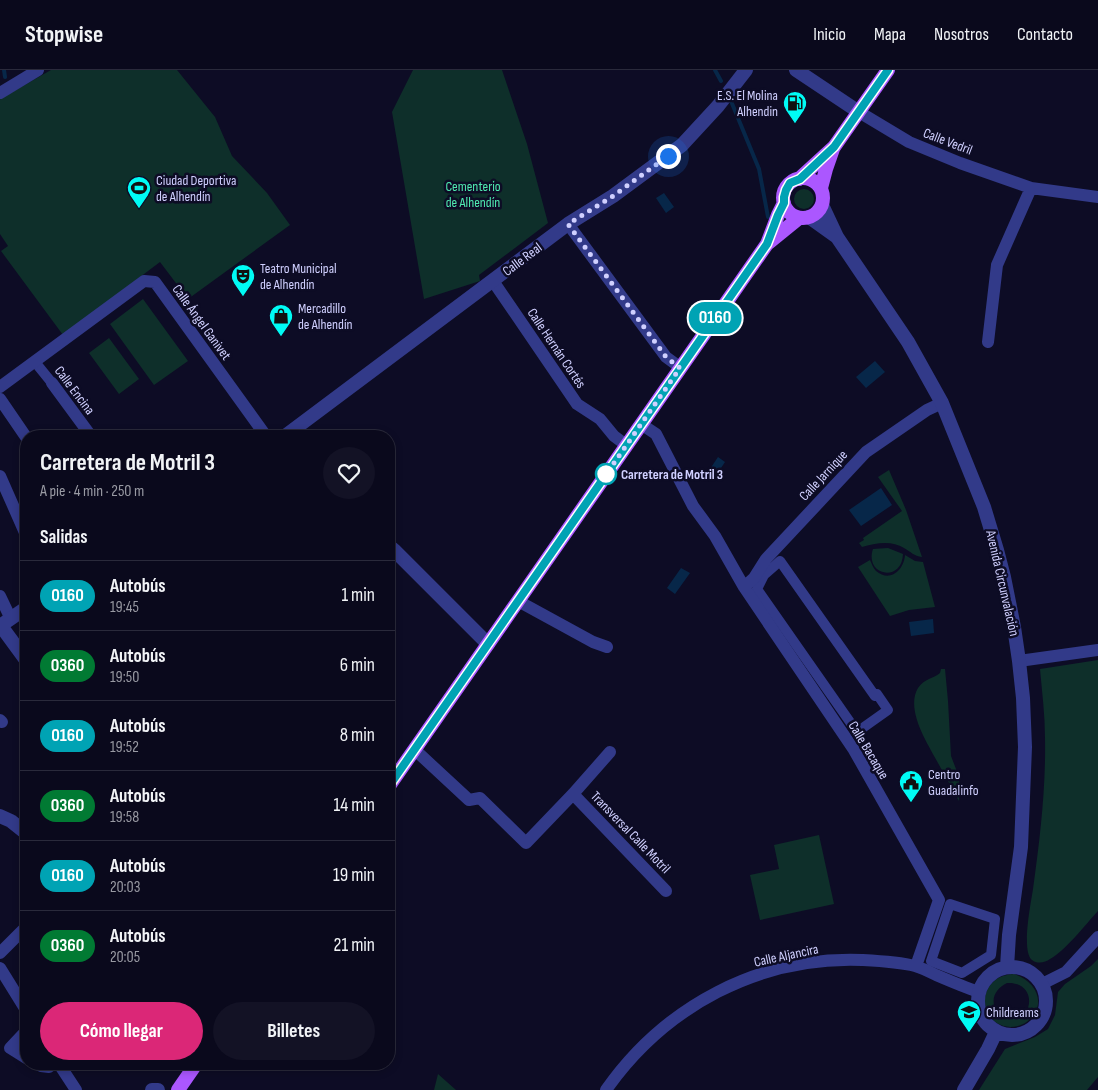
<!DOCTYPE html>
<html lang="es">
<meta charset="utf-8">
<style>
body{margin:0;font-family:"Sofia Sans Condensed",sans-serif;background:#131225;color:#f1f3f6;height:100vh;display:flex;flex-direction:column;font-size:19px;white-space:nowrap}
*{box-sizing:border-box;margin:0}
p{font-size:16px;color:#999aa3}
.icon{flex:none;width:28px;height:28px;fill:none;stroke:currentColor;stroke-width:2;stroke-linecap:round;stroke-linejoin:round}
.map{position:relative;flex:1;overflow:hidden}
.panel{position:absolute;left:20px;top:360px;width:375px;height:640px;display:flex;flex-direction:column;background:#0a091c;border-radius:20px;box-shadow:0 2px 8px #0003,0 0 0 1px #2a2a3b}
.panel>*{flex:none}
.badge{padding:0 10px;border-radius:16px;font-size:18px;line-height:32px}
.you{position:absolute;width:25px;height:25px;margin:-12px;border:4px solid #fff;border-radius:50%;background:#1a73e8;box-shadow:0 0 0 8px #1a73e833}
.map>.badge{position:absolute;translate:-50% -50%;box-shadow:0 0 0 2px #fff}
h2{padding:0 20px;font-size:19px;line-height:45px}
.round{display:grid;place-items:center;flex:none;width:52px;height:52px;border-radius:26px;background:#131225}
.summary{display:flex;align-items:center;justify-content:space-between;height:85px;padding:0 20px}
h1{font-size:24px;font-weight:700;line-height:38px}
.action{display:flex;gap:10px;margin-top:auto;padding:10px 20px}
.action a{flex:1;height:58px;border-radius:30px;background:#db2777;color:#fff;font-size:20px;font-weight:700;line-height:58px;text-align:center}
.action a+a{background:#131225;color:#f1f3f6}
ul{padding:0;list-style:none}
li{display:flex;align-items:center;gap:15px;height:70px;padding:0 20px;border-top:1px solid #2a2a3b}
li div{flex:1}
li b{display:block;font-size:19px}
li em{font-style:normal}
li .badge{min-width:55px;font-weight:700;text-align:center}
header{display:flex;align-items:center;gap:30px;box-sizing:border-box;height:70px;padding:0 25px;background:#0a091c;border-bottom:1px solid #2a2a3b}
header strong{font-size:24px}
nav{display:flex;gap:28px;margin-inline-start:auto;font-size:18px}
.map>svg:first-child{display:block}
.green{fill:#0e2f2a;fill-rule:evenodd}
.water{fill:#072749}
.lines{fill:none;stroke-linecap:round;stroke-linejoin:round}
.stream{stroke:#072749;stroke-width:4}
.pedestrian{stroke:#323a89;stroke-width:10}
.minor{stroke:#323a89;stroke-width:12}
.tertiary{stroke:#323a89;stroke-width:14}
.primary{stroke:#ab57ff;stroke-width:14}
.line-casing{stroke:#fff;stroke-width:11}
.line{stroke:#00a3b4;stroke-width:8}
.walk{stroke:#d0d0ff;stroke-width:5;stroke-dasharray:0 9}
.stop-dot{fill:#fff;stroke:#00a3b4;stroke-width:2.5}
.labels{text-anchor:middle;stroke-width:5;stroke-linejoin:round;paint-order:stroke}
.poi-label{font-size:14px;fill:#d0d0ff;stroke:#0d0c25;text-anchor:start}
.street-label{font-size:14px;fill:#d0d0ff;stroke:#0d0c25}
.park-label{font-size:14px;fill:#50ebb1;stroke:#0d0c25}
.stop-label{font-size:14px;font-weight:bold;fill:#d0d0ff;stroke:#0d0c25;text-anchor:start}
</style>
<header>
<strong>Stopwise</strong>
<nav><a>Inicio</a><a>Mapa</a><a>Nosotros</a><a>Contacto</a></nav>
</header>
<div class="map">
<svg width="1098" height="1020" viewBox="0 0 1098 1020">
<rect width="100%" height="100%" fill="#0d0c25"/>
<path class="green" d="M51 0H177L215 47 232 86 267 123 290 155 188 229 160 192 63 265 1 181 8 176 0 164V29Z
M413 0H502L527 74 548 153 479 205 480 211 424 229 392 42Z
M794 129a10 10 0 1 1 20 0a10 10 0 1 1-20 0Z
M143 229 188 291 154 315 110 254Z
M109 268 139 309 119 324 89 283Z
M889 400 906 440 922 487C914 486 911 482 904 478 892 470 875 473 862 477L859 473 864 470 863 468 902 441 878 407Z
M888 478 903 484C902 513 864 506 873 479Z
M905 485 915 491 923 492 935 537 909 540 890 546 858 497 870 490C872 494 873 498 876 501 890 513 904 500 905 485Z
M1098 590V841C1085 855 1066 880 1050 889 1045 893 1037 894 1032 890 1021 881 1031 833 1033 819 1040 769 1046 718 1045 668 1045 645 1042 622 1040 599Z
M941 599H945L948 631 951 686 956 699 959 711V731C952 718 945 706 938 693 928 674 905 640 918 618 925 608 933 609 940 603Z
M819 765 834 834 760 850 750 805 779 799 774 775Z
M1098 889V1007L1087 1020H979L1005 979 1035 967 1048 959 1055 945 1058 922 1065 914 1091 896Z
M1014 904C1034 910 1047 931 1031 948 1026 954 1018 957 1010 957 977 955 975 906 1014 904ZM1007 913C1037 911 1035 951 1010 948 1004 948 1000 945 997 941 989 930 996 918 1007 913Z
M438 1004 456 1020H434Z"/>
<path class="water" d="M664 123 674 137 666 143 656 128Z
M875 291 885 302 866 318 856 307Z
M718 387 725 392 715 407 713 406 711 407 708 406 709 403 708 402Z
M881 418 892 435 861 456 849 440Z
M681 498 690 503 675 524 667 518Z
M933 549 934 563 911 566 909 552Z"/>
<g class="lines">
<path class="stream" d="M4 0 5 7
M715 0 721 11
M731 31 759 99 768 147"/>
<path class="pedestrian" d="M35 292 52 313
M780 491 875 626 877 624 888 640 857 662 757 519 764 505Z
M950 834 995 849 991 885 962 903 931 891Z"/>
<path class="minor" d="M0 23 38 0
M859 42 909 72 960 93 1031 118 1098 127
M568 154 666 287 681 298
M493 211 577 334 600 349 614 366 626 375
M988 272 997 195 1031 118
M52 313 91 366
M0 317 144 211 155 212 266 366
M0 329 26 367
M641 354 656 364 693 436 715 466 744 517 854 680 939 830 916 896
M0 406 26 465
M744 517 754 508 766 489 866 382 927 340 942 333
M0 526 11 549
M518 531 593 572 607 577
M1019 591 1098 580
M0 650 2 652
M414 679 469 730 480 728 526 773 573 724 610 682
M573 724 666 821
M0 883 26 857
M0 898 26 940
M1042 914 1066 902 1098 867
M26 961 10 978 26 988
M37 994 41 996 49 997 52 994
M59 994 76 1020
M606 1020C665 936 759 886 862 890 880 891 899 892 915 896 922 898 930 902 936 905 950 911 964 917 979 922"/>
<path class="tertiary" d="M796 0 859 42
M822 135 837 167 908 272 942 333 984 437 997 480 1004 507 1014 557 1019 591 1023 628 1025 677 1021 777 1009 865 1007 897
M809 147 837 167
M285 366 568 154 613 126 682 75 718 36 746 0
M389 476 395 481 488 574
M0 556 26 538
M1 556 26 590
M0 746 11 751 26 763
M978 931a34 34 0 1 1 68 0a34 34 0 1 1-68 0Z
M152 1020H158
M964 1020 988 979 996 962"/>
<path class="primary" d="M783 128a20 20 0 1 1 40 0a20 20 0 1 1-40 0Z
M799 109 834 77 888 0
M821 118 826 99 833 79
M767 174 799 148
M389 716 767 174 778 145 784 133
M178 1020 196 994"/>
</g>
<g class="lines">
<g class="line-casing">
<path id="line" d="M389 716 767 174 778 145 784 133V127L786 120 790 113 800 109 834 77 888 0"/>
</g>
<use href="#line" class="line"/>
<path class="walk" d="M606 404 605 406 680 298 666 287 568 154 613 126 668 86"/>
</g>
<defs>
<g id="fuel-pin" transform="scale(1.25)"><path d="M0 17L-7.5 6A9.5 9.5 0 1 1 7.5 6Z" fill="#00fbf5" stroke="#0d0c25"/><path d="M-5.5-6h7V0h2V4h1.3V-2.5L3-4.5l.8-.8L6-3V5H2.5V1h-1V6h-7ZM-4.2-4.7v3.2H.2V-4.7Z" fill="#111"/></g>
<g id="stadium-pin" transform="scale(1.25)"><path d="M0 17L-7.5 6A9.5 9.5 0 1 1 7.5 6Z" fill="#00fbf5" stroke="#0d0c25"/><path d="M0-5a6.5 5 0 1 0 0 10a6.5 5 0 1 0 0-10ZM-3.5-1.8h7v3.6h-7Z" fill="#111"/></g>
<g id="theatre-pin" transform="scale(1.25)"><path d="M0 17L-7.5 6A9.5 9.5 0 1 1 7.5 6Z" fill="#00fbf5" stroke="#0d0c25"/><path d="M-5-5.5Q0-4 5-5.5V0Q5 5 0 6Q-5 5-5 0ZM-3.3-2.5H-1v1.5H-3.3ZM1-2.5H3.3v1.5H1ZM-2.8 1Q0 5.5 2.8 1Z" fill="#111"/></g>
<g id="shop-pin" transform="scale(1.25)"><path d="M0 17L-7.5 6A9.5 9.5 0 1 1 7.5 6Z" fill="#00fbf5" stroke="#0d0c25"/><path d="M-5-2.5h2.3a2.7 3.5 0 0 1 5.4 0H5L5.5 6h-11ZM-1.5-2.5h3a1.5 2.3 0 0 0-3 0Z" fill="#111"/></g>
<g id="civic-pin" transform="scale(1.25)"><path d="M0 17L-7.5 6A9.5 9.5 0 1 1 7.5 6Z" fill="#00fbf5" stroke="#0d0c25"/><path d="M-.6-6.5H3V-4.5H.6V-3L4-1V1h2V6H-6V1h2V-1L-.6-3ZM-1.2 2.5V6h2.4V2.5Z" fill="#111"/></g>
<g id="school-pin" transform="scale(1.25)"><path d="M0 17L-7.5 6A9.5 9.5 0 1 1 7.5 6Z" fill="#00fbf5" stroke="#0d0c25"/><path d="M0-5L7-2L0 1L-7-2ZM-4 1L0 2.5L4 1V4Q0 6-4 4Z" fill="#111"/></g>
</defs>
<g fill-rule="evenodd">
<use href="#fuel-pin" x="795" y="33"/>
<use href="#stadium-pin" x="139" y="118"/>
<use href="#theatre-pin" x="243" y="206"/>
<use href="#shop-pin" x="281" y="246"/>
<use href="#civic-pin" x="911" y="712"/>
<use href="#school-pin" x="969" y="942"/>
</g>
<circle class="stop-dot" cx="606" cy="404" r="10"/>
<g class="labels">
<g class="poi-label">
<text x="778" y="30" text-anchor="end">E.S. El Molina<tspan x="778" dy="16">Alhendin</tspan></text>
<text x="156" y="115">Ciudad Deportiva<tspan x="156" dy="16">de Alhendín</tspan></text>
<text x="260" y="203">Teatro Municipal<tspan x="260" dy="16">de Alhendín</tspan></text>
<text x="298" y="243">Mercadillo<tspan x="298" dy="16">de Alhendín</tspan></text>
<text x="928" y="709">Centro<tspan x="928" dy="16">Guadalinfo</tspan></text>
<text x="986" y="947">Childreams</text>
</g>
<g class="street-label">
<text transform="translate(948 71) rotate(21)" y="5">Calle Vedril</text>
<text transform="translate(522 189) rotate(-37)" y="5">Calle Real</text>
<text transform="translate(202 252) rotate(54)" y="5">Calle Ángel Ganivet</text>
<text transform="translate(557 278) rotate(56)" y="5">Calle Hernán Cortés</text>
<text transform="translate(75 320) rotate(53)" y="5">Calle Encina</text>
<text transform="translate(823 405) rotate(-47)" y="5">Calle Jarnique</text>
<text transform="translate(1003 513) rotate(77)" y="5">Avenida Circunvalación</text>
<text transform="translate(869 680) rotate(59)" y="5">Calle Bacaque</text>
<text transform="translate(631 762) rotate(46)" y="5">Transversal Calle Motril</text>
<text transform="translate(786 885) rotate(-12)" y="5">Calle Aljancira</text>
</g>
<g class="park-label">
<text x="473" y="121">Cementerio<tspan x="473" dy="16">de Alhendín</tspan></text>
</g>
<g class="stop-label">
<text x="621" y="409">Carretera de Motril 3</text>
</g>
</g>
</svg>
<div class="you" style="left:668px;top:86px"></div>
<b class="badge" style="left:715px;top:248px;background:#00a3b4;color:#fff">0160</b>
<section class="panel">
<div class="summary"><div><h1>Carretera de Motril 3</h1><p>A pie · 4 min · 250 m</p></div><a class="round"><svg class="icon" aria-label="heart" viewBox="0 0 24 24"><path d="M12 20l-8-8c-3-5 5-10 8-4 3-6 11-1 8 4z"/></svg></a></div>
<h2>Salidas</h2>
<ul>
<li><span class="badge" style="background:#00a3b4;color:#fff">0160</span><div><b>Autobús</b><p>19:45</p></div><em>1 min</em></li>
<li><span class="badge" style="background:#017a33;color:#fff">0360</span><div><b>Autobús</b><p>19:50</p></div><em>6 min</em></li>
<li><span class="badge" style="background:#00a3b4;color:#fff">0160</span><div><b>Autobús</b><p>19:52</p></div><em>8 min</em></li>
<li><span class="badge" style="background:#017a33;color:#fff">0360</span><div><b>Autobús</b><p>19:58</p></div><em>14 min</em></li>
<li><span class="badge" style="background:#00a3b4;color:#fff">0160</span><div><b>Autobús</b><p>20:03</p></div><em>19 min</em></li>
<li><span class="badge" style="background:#017a33;color:#fff">0360</span><div><b>Autobús</b><p>20:05</p></div><em>21 min</em></li>
</ul>
<div class="action"><a>Cómo llegar</a><a>Billetes</a></div>
</section>
</div>
